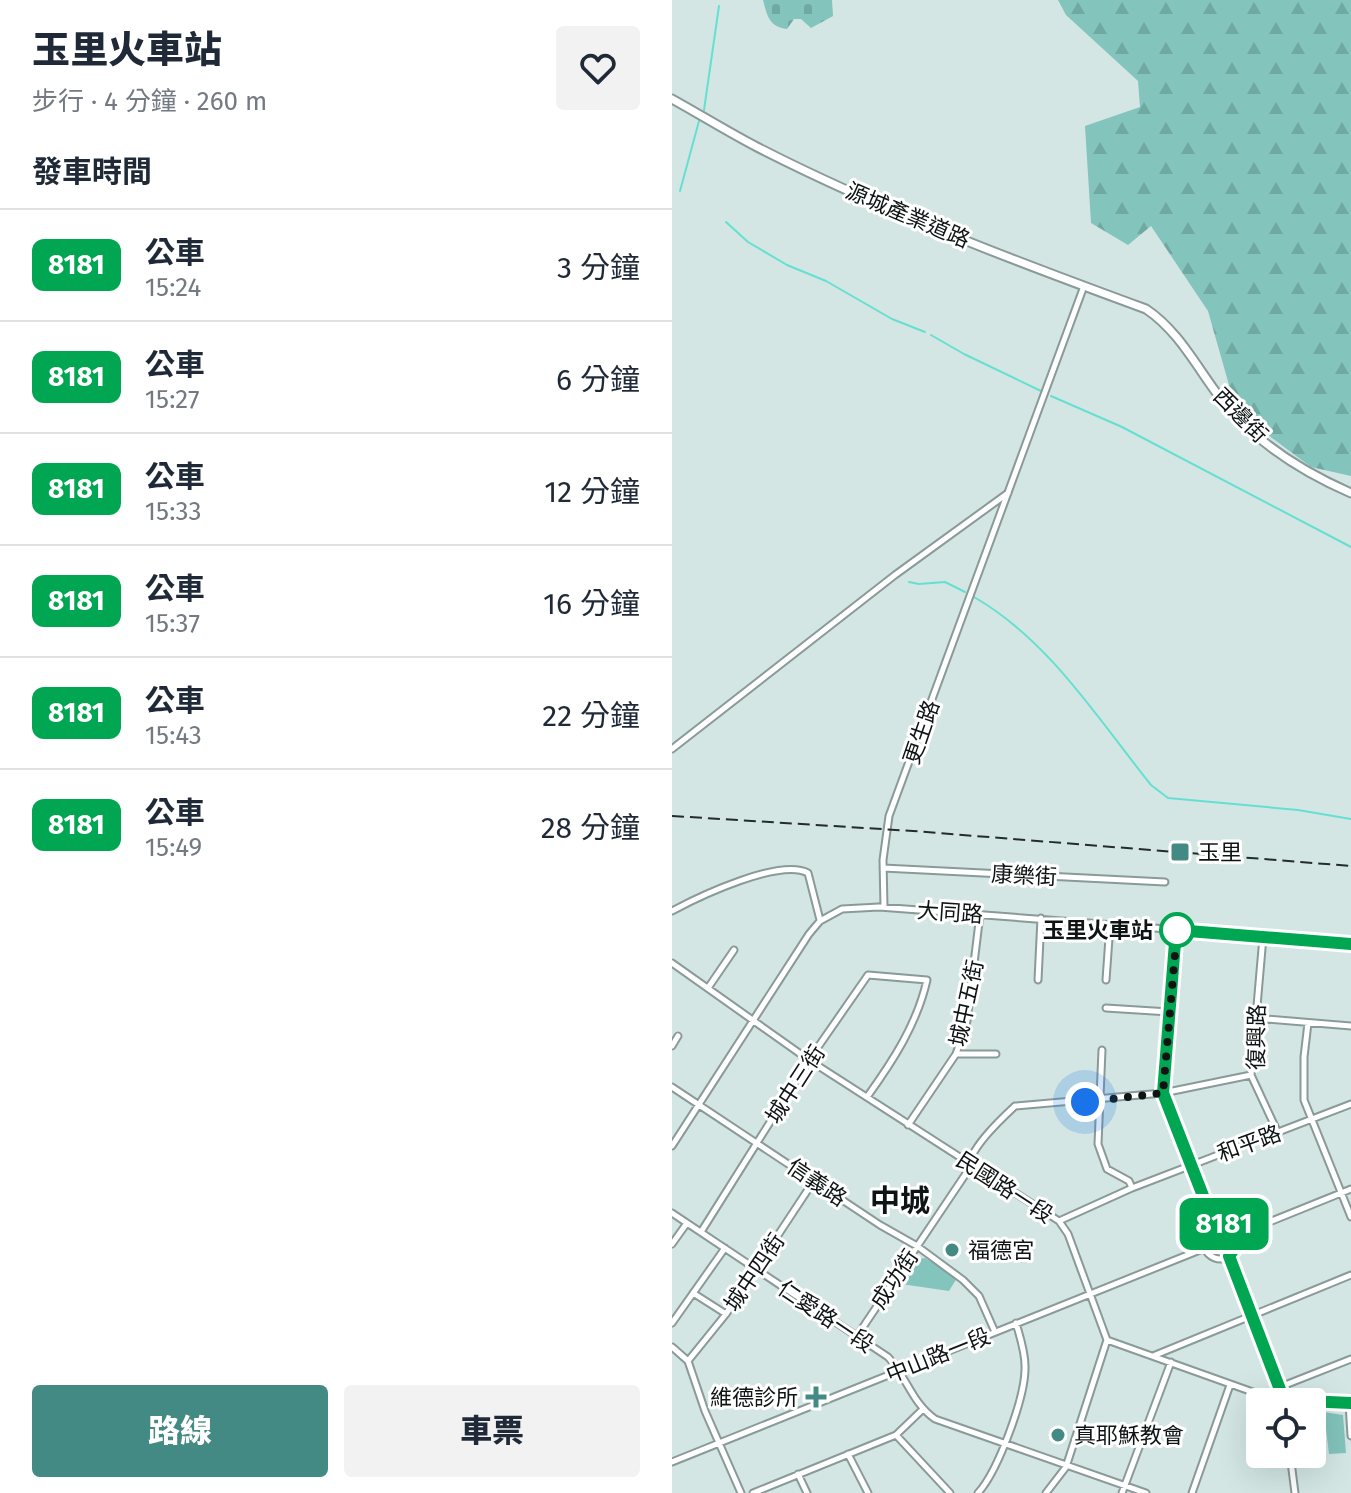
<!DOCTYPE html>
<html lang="zh-TW">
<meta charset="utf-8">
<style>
body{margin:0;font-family:"Fira Sans","Noto Sans TC",sans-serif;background:#f2f2f3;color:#1f2937;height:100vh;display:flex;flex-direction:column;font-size:30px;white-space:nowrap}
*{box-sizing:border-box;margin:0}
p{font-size:26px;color:#747a83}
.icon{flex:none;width:44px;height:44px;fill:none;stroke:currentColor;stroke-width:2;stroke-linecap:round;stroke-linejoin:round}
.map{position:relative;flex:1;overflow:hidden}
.sheet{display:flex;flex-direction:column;background:#fff;width:672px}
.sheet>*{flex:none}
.badge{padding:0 16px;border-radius:12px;font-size:28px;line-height:52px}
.fabs{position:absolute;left:574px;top:1388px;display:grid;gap:16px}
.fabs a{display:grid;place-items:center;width:80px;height:80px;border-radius:8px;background:#fff;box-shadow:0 8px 32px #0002;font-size:40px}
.you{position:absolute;width:40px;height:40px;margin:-20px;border:6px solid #fff;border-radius:50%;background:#1a73e8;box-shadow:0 0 0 12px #1a73e833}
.map>.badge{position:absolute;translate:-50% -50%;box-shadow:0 0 0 4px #fff}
h2{padding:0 32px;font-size:30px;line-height:72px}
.round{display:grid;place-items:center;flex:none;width:84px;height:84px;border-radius:8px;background:#f2f2f3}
.summary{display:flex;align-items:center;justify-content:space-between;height:136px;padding:0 32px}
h1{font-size:38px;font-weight:800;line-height:60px}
.button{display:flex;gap:16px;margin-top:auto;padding:16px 32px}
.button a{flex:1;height:92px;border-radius:8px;background:#448a84;color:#fff;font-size:32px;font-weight:800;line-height:92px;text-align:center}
.button a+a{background:#f2f2f3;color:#1f2937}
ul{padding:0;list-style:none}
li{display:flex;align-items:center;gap:24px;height:112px;padding:0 32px;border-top:2px solid #e0e1e3}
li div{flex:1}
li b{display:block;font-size:30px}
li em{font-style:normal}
li .badge{min-width:88px;font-weight:700;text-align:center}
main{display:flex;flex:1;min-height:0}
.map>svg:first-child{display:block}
.green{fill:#83c4bd}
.forest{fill:url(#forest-firs)}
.cemetery{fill:url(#cemetery-stones)}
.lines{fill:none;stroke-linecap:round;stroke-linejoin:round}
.stream{stroke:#66dfd3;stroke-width:2}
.minor-casing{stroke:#899a98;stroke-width:9}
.tertiary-casing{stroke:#899a98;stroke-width:11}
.minor{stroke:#fff;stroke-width:5}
.tertiary{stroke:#fff;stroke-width:7}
.rail{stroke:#242c2b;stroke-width:2;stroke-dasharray:12 6;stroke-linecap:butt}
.line-casing{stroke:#fff;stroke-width:18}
.line{stroke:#00a651;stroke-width:12}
.walk{stroke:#0d1413;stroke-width:8;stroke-dasharray:0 14.4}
.poi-dot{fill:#448a84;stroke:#fff;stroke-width:3}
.stop-dot{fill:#fff;stroke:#00a651;stroke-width:4}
.labels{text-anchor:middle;stroke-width:6;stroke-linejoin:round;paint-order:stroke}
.street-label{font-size:22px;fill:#0d1413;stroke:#fff}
.poi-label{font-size:22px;fill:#0d1413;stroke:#fff;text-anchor:start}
.stop-label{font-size:22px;font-weight:bold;fill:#0d1413;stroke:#fff;text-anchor:end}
.district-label{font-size:30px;font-weight:bold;fill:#0d1413;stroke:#fff}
</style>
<main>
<section class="sheet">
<div class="summary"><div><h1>玉里火車站</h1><p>步行 · 4 分鐘 · 260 m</p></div><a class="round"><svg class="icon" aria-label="heart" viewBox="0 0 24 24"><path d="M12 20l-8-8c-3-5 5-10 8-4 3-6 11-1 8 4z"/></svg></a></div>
<h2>發車時間</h2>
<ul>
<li><span class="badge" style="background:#00a651;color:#fff">8181</span><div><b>公車</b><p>15:24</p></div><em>3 分鐘</em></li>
<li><span class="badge" style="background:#00a651;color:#fff">8181</span><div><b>公車</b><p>15:27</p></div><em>6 分鐘</em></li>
<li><span class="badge" style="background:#00a651;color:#fff">8181</span><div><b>公車</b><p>15:33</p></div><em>12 分鐘</em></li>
<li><span class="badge" style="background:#00a651;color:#fff">8181</span><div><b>公車</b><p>15:37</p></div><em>16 分鐘</em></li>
<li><span class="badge" style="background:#00a651;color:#fff">8181</span><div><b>公車</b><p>15:43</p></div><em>22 分鐘</em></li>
<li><span class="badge" style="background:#00a651;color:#fff">8181</span><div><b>公車</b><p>15:49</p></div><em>28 分鐘</em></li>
</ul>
<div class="button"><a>路線</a><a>車票</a></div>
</section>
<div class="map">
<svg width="679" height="1493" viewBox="0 0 679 1493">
<defs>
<pattern id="forest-firs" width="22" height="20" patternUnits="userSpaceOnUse" patternTransform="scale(2)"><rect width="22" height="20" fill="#83c4bd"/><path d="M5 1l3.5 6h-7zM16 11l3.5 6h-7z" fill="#70a8a2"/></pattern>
<pattern id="cemetery-stones" width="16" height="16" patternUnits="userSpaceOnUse" patternTransform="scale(2)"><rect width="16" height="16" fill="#83c4bd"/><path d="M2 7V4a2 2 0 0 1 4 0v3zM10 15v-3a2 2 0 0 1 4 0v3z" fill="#70a8a2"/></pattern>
</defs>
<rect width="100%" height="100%" fill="#d3e6e3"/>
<path class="green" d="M253 1258 285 1278 277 1291 229 1284 245 1259Z
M652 1412 671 1415 674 1453 657 1454Z"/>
<path class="forest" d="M386 0H679V476L639 467 560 408 550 388 557 385 536 311 479 226 456 245 419 223 413 126 468 107 466 81 394 15Z"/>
<path class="cemetery" d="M91 0H160L161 16 139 28 129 19H122L115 29C97 27 95 15 91 0Z"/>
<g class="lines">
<path class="stream" d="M32 110 47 6
M8 191 27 121
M54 222 76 242 115 265 154 281 220 319 253 332
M259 335 292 354 369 391
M379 396 450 427 679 547
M237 582 247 584 273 582 293 592
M302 597C377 640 426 719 479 785L496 798 626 810 679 819"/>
<g class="minor-casing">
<path id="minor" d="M0 749 223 575 336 493
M211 868 493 882
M212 907 211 860 217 816 412 286
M0 911C28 896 108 858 136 873L148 920
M504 930 491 1093 542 1224
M591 937 579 1075 606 1133
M0 963 137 1060 387 1221 396 1234 435 1340 606 1401 679 1403
M366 980 369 918
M434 980 438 924
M36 988 62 950
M434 1008 497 1012
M582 1018 679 1026
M636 1023 632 1057V1100L679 1217
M0 1046 6 1036
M430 1050 426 1144 435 1169 457 1181 460 1188
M284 1054H324
M0 1087 208 1225 245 1246 291 1280 307 1296 323 1332
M236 1125 284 1054 295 1021 308 914
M0 1146 137 934 148 921 170 909 207 907 679 943
M0 1213 216 1357C235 1377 240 1403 263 1419L474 1493
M387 1221 460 1188 679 1104
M531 1241a18 18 0 1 1 36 0a18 18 0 1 1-36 0Z
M29 1232 137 1060 196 975 255 980C245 1024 221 1061 195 1097
M565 1235 679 1189
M0 1244 15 1223
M557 1256 613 1401
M21 1293 54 1314
M0 1323 53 1248
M185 1336 295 1172C296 1150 327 1121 343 1106L491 1093 579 1075
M0 1347 16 1361 33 1411 69 1493
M481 1356 679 1275
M16 1361 54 1314 143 1179
M608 1387 679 1359
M677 1403 679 1436
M224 1435 278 1493
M176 1454 196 1493
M618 1454 623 1493
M0 1462 533 1248
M126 1474 135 1493
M81 1493 224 1435 250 1410
M306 1493C326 1471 354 1396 353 1366 353 1351 348 1337 344 1323
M374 1493 394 1467 435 1340
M450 1493 499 1362
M520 1493 558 1385"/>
</g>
<g class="tertiary-casing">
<path id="tertiary" d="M0 99C29 115 56 132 85 147 210 211 343 261 474 309 507 331 525 368 549 399 582 441 631 472 679 493"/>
</g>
<use href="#minor" class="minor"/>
<use href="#tertiary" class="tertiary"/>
<path class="rail" d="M0 816 241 831 679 866"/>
</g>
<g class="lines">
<g class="line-casing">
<path id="line" d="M679 944 504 930 491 1093 542 1224 556 1225 564 1233 566 1244 557 1256 612 1400 679 1403"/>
</g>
<use href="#line" class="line"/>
<path class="walk" d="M413 1102 491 1093 505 930"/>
</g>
<g class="poi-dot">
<rect x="498" y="842" width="20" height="20" rx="4"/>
<circle cx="280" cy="1250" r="8"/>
<path d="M140 1385h8v8h8v8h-8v8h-8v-8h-8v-8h8z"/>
<circle cx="386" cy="1435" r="8"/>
</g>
<circle class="stop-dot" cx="505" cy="930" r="16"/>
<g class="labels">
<g class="street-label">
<text transform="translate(236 215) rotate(23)" y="8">源城產業道路</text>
<text transform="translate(569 415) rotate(45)" y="8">西邊街</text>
<text transform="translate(249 732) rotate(-71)" y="8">更生路</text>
<text transform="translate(352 875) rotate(3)" y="8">康樂街</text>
<text transform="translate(278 912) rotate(4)" y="8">大同路</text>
<text transform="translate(294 1003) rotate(-78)" y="8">城中五街</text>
<text transform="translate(584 1037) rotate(-89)" y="8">復興路</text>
<text transform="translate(123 1084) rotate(-57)" y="8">城中三街</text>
<text transform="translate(577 1143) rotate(-20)" y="8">和平路</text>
<text transform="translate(145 1182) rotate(34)" y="8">信義路</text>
<text transform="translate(333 1187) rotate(33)" y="8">民國路一段</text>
<text transform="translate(82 1272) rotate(-56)" y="8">城中四街</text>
<text transform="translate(222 1279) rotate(-56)" y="8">成功街</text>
<text transform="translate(154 1316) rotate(34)" y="8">仁愛路一段</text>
<text transform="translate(266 1355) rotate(-22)" y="8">中山路一段</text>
</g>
<g class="poi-label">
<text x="526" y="860">玉里</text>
<text x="296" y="1258">福德宮</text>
<text x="126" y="1405" text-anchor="end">維德診所</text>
<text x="402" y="1443">真耶穌教會</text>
</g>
<g class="stop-label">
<text x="481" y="938">玉里火車站</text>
</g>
<g class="district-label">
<text x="228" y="1211">中城</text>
</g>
</g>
</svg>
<div class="fabs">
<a><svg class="icon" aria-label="locate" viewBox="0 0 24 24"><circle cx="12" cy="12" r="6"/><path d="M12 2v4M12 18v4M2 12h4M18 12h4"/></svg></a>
</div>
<div class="you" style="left:413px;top:1102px"></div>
<b class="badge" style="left:552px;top:1224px;background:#00a651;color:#fff">8181</b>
</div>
</main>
